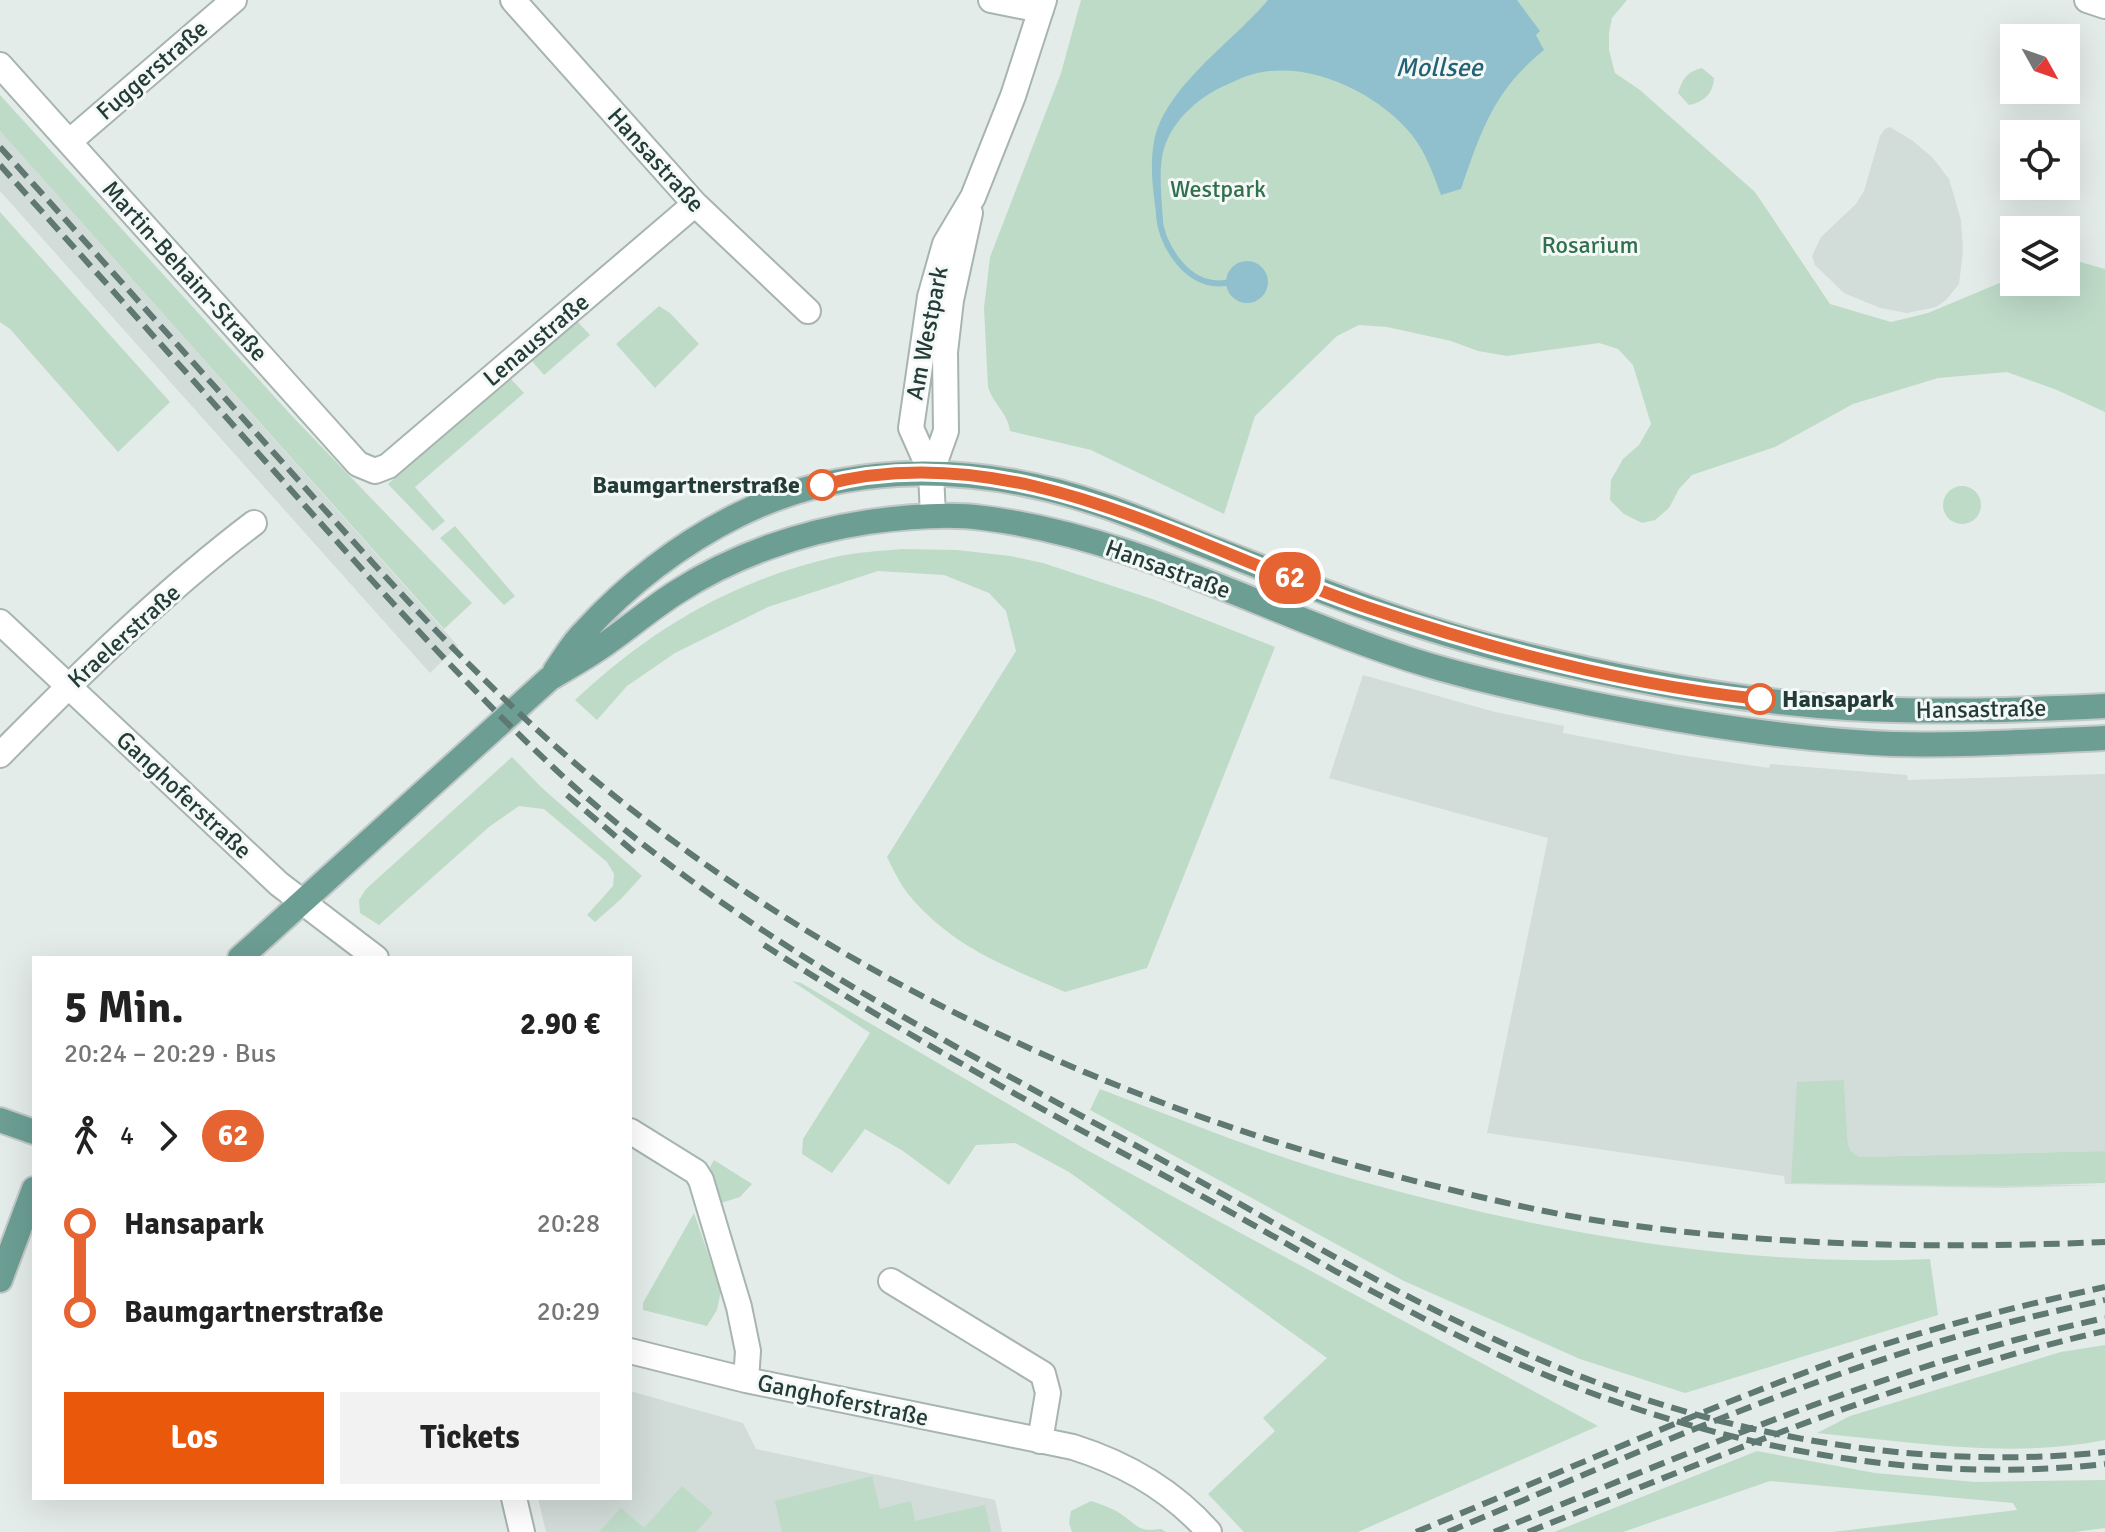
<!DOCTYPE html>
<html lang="de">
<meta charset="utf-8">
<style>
body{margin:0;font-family:Signika,sans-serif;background:#f2f2f2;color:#222;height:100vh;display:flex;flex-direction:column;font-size:30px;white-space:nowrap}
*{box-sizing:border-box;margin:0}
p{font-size:26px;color:#767676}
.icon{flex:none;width:44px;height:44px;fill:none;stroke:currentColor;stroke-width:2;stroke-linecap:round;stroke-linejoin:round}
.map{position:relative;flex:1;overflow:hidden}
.details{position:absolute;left:32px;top:956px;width:600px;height:544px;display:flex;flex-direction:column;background:#fff;border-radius:0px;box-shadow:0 8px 32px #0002}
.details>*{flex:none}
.badge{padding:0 16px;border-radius:26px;font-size:28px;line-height:52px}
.needle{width:52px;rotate:130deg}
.buttons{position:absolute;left:2000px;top:24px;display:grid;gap:16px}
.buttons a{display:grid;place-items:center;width:80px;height:80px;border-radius:0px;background:#fff;box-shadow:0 8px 32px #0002;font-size:40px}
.map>.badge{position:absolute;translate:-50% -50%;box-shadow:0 0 0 4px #fff}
.legs{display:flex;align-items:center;gap:12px;height:88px;padding:0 32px;font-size:26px}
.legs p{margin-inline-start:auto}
.head{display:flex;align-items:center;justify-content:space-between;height:136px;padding:0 32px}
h1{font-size:44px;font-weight:700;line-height:60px}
.button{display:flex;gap:16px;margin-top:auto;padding:16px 32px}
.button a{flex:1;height:92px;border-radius:0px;background:#ea580c;color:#fff;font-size:32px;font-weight:700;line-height:92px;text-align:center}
.button a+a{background:#f2f2f2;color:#222}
ul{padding:0 32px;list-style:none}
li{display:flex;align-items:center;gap:28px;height:88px;font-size:30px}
li i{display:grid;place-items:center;width:12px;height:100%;margin:0 10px;background:currentColor}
li i::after{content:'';width:20px;height:20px;margin:-10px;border:6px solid;border-radius:50%;background:#fff}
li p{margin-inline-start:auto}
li:first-child i{background:linear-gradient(#0000 50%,currentColor 0)}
li:last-child i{background:linear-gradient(currentColor 50%,#0000 0)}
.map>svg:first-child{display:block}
.built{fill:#d2dcd8}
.green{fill:#bedbc8}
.water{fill:#90c0cd}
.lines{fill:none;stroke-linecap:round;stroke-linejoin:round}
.stream{stroke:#90c0cd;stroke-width:6}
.minor-casing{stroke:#a7b4b0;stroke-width:28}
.major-casing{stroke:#c2c8c7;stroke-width:28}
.minor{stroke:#fff;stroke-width:24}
.major{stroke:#6c9e94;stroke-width:24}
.rail{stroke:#5f7872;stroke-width:6;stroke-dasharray:16 8;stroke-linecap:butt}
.line-1-casing{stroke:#fff;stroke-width:18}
.line-1{stroke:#e66432;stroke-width:12}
.stop-1-dot{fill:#fff;stroke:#e66432;stroke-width:4}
.labels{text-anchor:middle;stroke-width:6;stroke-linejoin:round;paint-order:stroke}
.street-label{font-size:24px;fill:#243c37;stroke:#f4f9f7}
.park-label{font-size:24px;fill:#32704d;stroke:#f4f9f7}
.stop-label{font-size:24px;font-weight:bold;fill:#243c37;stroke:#f4f9f7;text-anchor:end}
.water-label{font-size:26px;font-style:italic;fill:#236274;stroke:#f4f9f7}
</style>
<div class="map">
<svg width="2105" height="1532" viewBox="0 0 2105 1532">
<rect width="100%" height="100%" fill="#e4ece9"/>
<path class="built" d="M1890 127 1913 141 1933 158 1949 179 1961 220 1963 251 1959 284 1946 300 1936 307 1907 313 1880 308 1844 293 1815 265 1812 256 1821 237 1856 204 1864 191 1880 136 1885 129Z
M0 131 458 646 430 673 0 191Z
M1363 675 1495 712 1564 726 1563 733 1680 755 1769 768 1770 764 1907 775 1908 780 2105 774V1151L1859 1157 1851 1151 1848 1144 1844 1080 1791 1183 2105 1185 2003 1188 1785 1184 1784 1176 1487 1133 1548 838 1329 778Z
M630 1391 743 1423 756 1449 995 1500 1002 1532H546L538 1498H630Z"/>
<path class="green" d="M1081 0H1627L1612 18 1609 33V50L1615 73 1640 90 1755 192 1830 304 1891 322 1928 313 2014 277V282H2066V262L2073 260 2105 269V412L2057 390 2007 372 1938 378 1853 404 1775 447 1692 475 1679 489 1669 508 1655 520 1642 523 1624 514 1610 500 1611 480 1623 459 1639 445 1651 424 1633 365 1618 349 1599 343 1507 356 1478 351 1451 341 1387 327 1359 325 1337 336 1255 416 1224 514 1091 450 1010 431C1008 413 993 404 988 387L984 308 990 257 1061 73Z
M1702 68 1714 78C1713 94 1704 102 1689 105L1678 93C1683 78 1687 72 1702 68Z
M0 95 292 416 472 603 444 629 0 131Z
M0 212 170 402 118 452 10 329 0 322Z
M659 306 670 313 699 344 655 388 616 344Z
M576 320 590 335 544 375 531 360Z
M510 378 524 393 415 487 445 521 433 531 388 484Z
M1943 505a19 19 0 1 1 38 0a19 19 0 1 1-38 0Z
M455 526 515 596 504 605 440 538Z
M902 549 957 550 1010 556 1043 563 1155 600 1275 647 1147 968 1065 992C1004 965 953 948 908 894 900 884 893 869 887 857L1016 651 1006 611 989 593 944 575 878 571 768 607 675 653 627 686 597 720 575 700C652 628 732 581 835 557 857 552 880 551 902 549Z
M512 757 541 787 642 876 621 899 595 922 587 915 613 886 614 874 607 862 544 809 519 806 489 827 379 925 360 913 359 900 366 889Z
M792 981 801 983 1085 1149 1598 1426 1358 1532H1244L1208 1494 1275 1431 1263 1418 1327 1358 1069 1172 1015 1143 976 1145 949 1185 903 1151 865 1129 832 1173 802 1154 803 1139 870 1033Z
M1844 1080 1848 1144 1851 1151 1859 1157 2105 1151V1183L2004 1186 1791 1183 1797 1082Z
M1100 1089C1179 1119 1258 1151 1339 1175 1526 1229 1735 1268 1930 1259L1938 1315 1685 1393 1580 1359 1404 1281 1090 1110Z
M714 1160 752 1184 740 1197 721 1203 710 1167Z
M694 1213 721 1291 717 1310 707 1326 643 1310V1303Z
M2105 1345V1440C2011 1459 1911 1442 1817 1433L1850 1416 2061 1352Z
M1757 1451 1875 1473 1975 1482 2105 1480V1528L2075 1532H1832L2017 1510 2013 1503 1770 1481 1623 1532H1554Z
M872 1476 880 1509 911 1501 915 1521 985 1505 991 1532H782L775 1501Z
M682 1486 713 1513 696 1532H599L621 1508 644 1528Z
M1091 1501C1101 1504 1112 1508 1121 1514 1139 1526 1137 1532 1161 1529L1166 1532H1072L1069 1523 1071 1511Z"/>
<path class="water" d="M1268 0H1517L1540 31 1536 35 1544 50C1494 90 1481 131 1461 189L1441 195C1433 174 1426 153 1412 135 1378 93 1309 59 1254 74 1245 76 1235 81 1226 85 1201 96 1176 117 1166 143 1157 163 1162 200 1163 222L1157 221C1154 196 1149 168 1154 142 1164 87 1234 41 1268 0Z
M1226 282a21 21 0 1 1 42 0a21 21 0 1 1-42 0Z"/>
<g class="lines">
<path class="stream" d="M1159 215C1161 243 1183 279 1213 283 1219 284 1227 283 1233 282"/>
<g class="minor-casing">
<path id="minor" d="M513 0 695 204 808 311
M991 0 1041 10
M2087 0 2105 6
M0 65 358 464 375 471 388 466 695 204
M70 141 234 0
M931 473 946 431 945 352 951 300 970 213
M933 516 931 473 911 428 930 297 945 244 973 197 1013 96 1044 0
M0 622 279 884 376 958
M0 755C80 674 163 592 254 523
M630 1131 696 1172 701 1180 739 1307 748 1351 746 1380
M891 1281 1043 1374 1048 1393 1040 1441
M630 1351 746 1380 1073 1447C1127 1464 1172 1490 1209 1532
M514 1498 522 1532"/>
</g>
<g class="major-casing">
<path id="major" d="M555 671C565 657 573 642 585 631 627 585 680 544 736 516 849 459 982 464 1099 504 1133 515 1166 530 1199 543 1297 581 1395 622 1497 648 1611 677 1730 701 1848 708 1933 713 2020 710 2105 706
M240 958 549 679C565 669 582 660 598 649 625 631 650 609 677 592 734 555 802 532 868 522 905 517 946 513 983 518 1138 537 1277 619 1425 664 1485 682 1547 695 1608 707 1702 725 1797 740 1892 744 1963 746 2034 741 2105 738
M0 1120 34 1132
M0 1280 34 1189"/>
</g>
<use href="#minor" class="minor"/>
<use href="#major" class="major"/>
<path class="rail" d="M0 147C95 252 189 358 283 463 375 566 466 669 570 759 813 968 1113 1107 1423 1183 1484 1198 1545 1213 1607 1222 1772 1246 1938 1249 2105 1242
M0 165C97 273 194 381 291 490 376 585 461 681 555 769 718 921 917 1026 1111 1132 1246 1205 1378 1287 1518 1350 1695 1431 1910 1473 2105 1452
M567 795 640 857
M764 945C904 1035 1051 1114 1198 1194 1303 1252 1407 1315 1517 1363 1700 1443 1904 1486 2105 1464
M1416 1532C1552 1476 1687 1416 1825 1365 1916 1331 2010 1308 2105 1287
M1448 1532C1606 1466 1764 1395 1928 1345 1986 1327 2046 1313 2105 1300
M1494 1532C1694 1451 1893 1364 2105 1318
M1528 1532C1718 1457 1905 1376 2105 1331"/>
</g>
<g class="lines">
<g class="line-1-casing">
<path id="line-1" d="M822 485C1013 434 1191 548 1366 607 1493 650 1626 685 1760 699"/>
</g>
<use href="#line-1" class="line-1"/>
</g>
<g class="stop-1-dot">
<circle cx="822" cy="485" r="14"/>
<circle cx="1760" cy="699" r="14"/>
</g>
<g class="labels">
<g class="street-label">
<text transform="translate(152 70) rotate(-41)" y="8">Fuggerstraße</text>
<text transform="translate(656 160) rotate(48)" y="8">Hansastraße</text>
<text transform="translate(185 271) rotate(48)" y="8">Martin-Behaim-Straße</text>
<text transform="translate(927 333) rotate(-79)" y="8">Am Westpark</text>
<text transform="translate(536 340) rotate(-40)" y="8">Lenaustraße</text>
<text transform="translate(1168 569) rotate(20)" y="8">Hansastraße</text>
<text transform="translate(124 636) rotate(-42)" y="8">Kraelerstraße</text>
<text transform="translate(1981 709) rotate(-1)" y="8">Hansastraße</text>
<text transform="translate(184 795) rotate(43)" y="8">Ganghoferstraße</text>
<text transform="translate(843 1400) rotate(12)" y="8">Ganghoferstraße</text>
</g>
<g class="park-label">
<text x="1218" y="197">Westpark</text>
<text x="1590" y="253">Rosarium</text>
</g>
<g class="stop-label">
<text x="800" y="493">Baumgartnerstraße</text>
<text x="1782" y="707" text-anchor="start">Hansapark</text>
</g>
<g class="water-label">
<text x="1439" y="76">Mollsee</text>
</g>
</g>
</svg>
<div class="buttons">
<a><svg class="needle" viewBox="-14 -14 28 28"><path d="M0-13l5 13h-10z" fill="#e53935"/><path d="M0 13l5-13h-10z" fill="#767676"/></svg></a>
<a><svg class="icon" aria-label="locate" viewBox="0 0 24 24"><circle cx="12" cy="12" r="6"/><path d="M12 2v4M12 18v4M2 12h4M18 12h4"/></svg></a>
<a><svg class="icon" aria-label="layers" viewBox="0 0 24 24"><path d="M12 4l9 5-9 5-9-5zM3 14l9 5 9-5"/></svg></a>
</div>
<b class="badge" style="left:1290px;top:578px;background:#e66432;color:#fff">62</b>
<section class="details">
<div class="head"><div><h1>5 Min.</h1><p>20:24 – 20:29 · Bus</p></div><b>2.90 €</b></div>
<div class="legs"><svg class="icon" aria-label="walk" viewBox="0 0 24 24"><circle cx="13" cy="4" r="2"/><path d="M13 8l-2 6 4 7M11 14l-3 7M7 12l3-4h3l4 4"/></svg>4<svg class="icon" aria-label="forward" viewBox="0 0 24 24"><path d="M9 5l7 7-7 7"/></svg><b class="badge" style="background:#e66432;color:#fff">62</b></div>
<ul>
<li><i style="color:#e66432"></i><b>Hansapark</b><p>20:28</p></li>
<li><i style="color:#e66432"></i><b>Baumgartnerstraße</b><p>20:29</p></li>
</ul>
<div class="button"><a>Los</a><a>Tickets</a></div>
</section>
</div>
